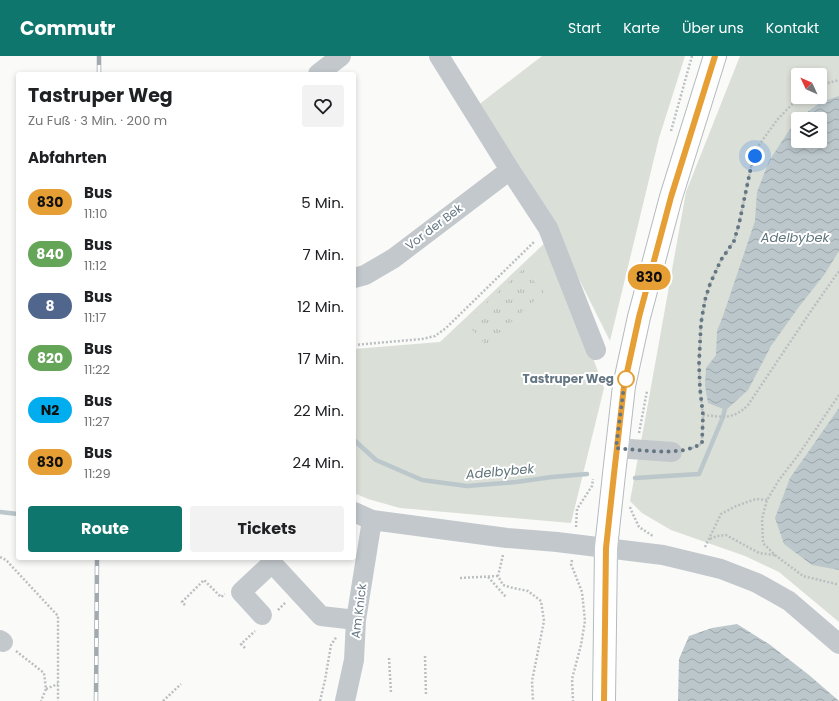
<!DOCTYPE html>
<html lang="de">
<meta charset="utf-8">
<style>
body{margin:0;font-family:Poppins,sans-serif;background:#f2f2f2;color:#202124;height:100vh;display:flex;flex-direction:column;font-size:15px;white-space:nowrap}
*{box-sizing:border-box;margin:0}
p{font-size:13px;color:#757577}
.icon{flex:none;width:22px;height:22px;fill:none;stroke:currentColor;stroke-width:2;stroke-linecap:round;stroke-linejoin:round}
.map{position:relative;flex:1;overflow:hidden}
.side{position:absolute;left:16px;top:16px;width:340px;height:488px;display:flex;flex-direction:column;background:#fff;border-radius:4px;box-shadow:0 2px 6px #0003}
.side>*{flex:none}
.badge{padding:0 8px;border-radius:13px;font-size:14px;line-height:26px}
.needle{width:26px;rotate:314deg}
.controls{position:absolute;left:791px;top:12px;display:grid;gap:8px}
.controls a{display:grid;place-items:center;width:36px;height:36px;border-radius:4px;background:#fff;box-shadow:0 2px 6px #0003;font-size:20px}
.you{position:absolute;width:20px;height:20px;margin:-10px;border:3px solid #fff;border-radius:50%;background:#1a73e8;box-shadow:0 0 0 6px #1a73e833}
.map>.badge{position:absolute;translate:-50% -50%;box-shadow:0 0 0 2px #fff}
h2{padding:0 12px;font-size:15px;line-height:36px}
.round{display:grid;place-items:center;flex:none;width:42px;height:42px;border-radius:4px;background:#f2f2f2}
.overview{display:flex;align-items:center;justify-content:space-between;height:68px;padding:0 12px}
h1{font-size:19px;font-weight:700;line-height:30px}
.cta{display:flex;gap:8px;margin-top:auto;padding:8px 12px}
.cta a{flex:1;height:46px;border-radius:4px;background:#0f766e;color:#fff;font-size:16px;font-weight:700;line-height:46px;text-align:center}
.cta a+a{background:#f2f2f2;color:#202124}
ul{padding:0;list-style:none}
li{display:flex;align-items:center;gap:12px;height:52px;padding:0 12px}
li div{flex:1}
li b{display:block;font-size:15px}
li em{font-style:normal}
li .badge{min-width:44px;font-weight:700;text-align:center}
header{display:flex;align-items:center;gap:24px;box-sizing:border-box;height:56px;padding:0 20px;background:#0f766e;color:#fff}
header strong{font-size:19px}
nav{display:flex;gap:22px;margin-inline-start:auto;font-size:14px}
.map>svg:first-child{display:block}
.green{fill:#dadfd7;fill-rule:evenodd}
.park{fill:url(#park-tufts)}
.water{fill:url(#water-waves);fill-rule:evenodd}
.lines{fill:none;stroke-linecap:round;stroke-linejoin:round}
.stream{stroke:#bbc7cb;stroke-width:4.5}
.major-casing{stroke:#b5babe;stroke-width:24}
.path{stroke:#bbbfc2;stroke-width:2.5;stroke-dasharray:2 2;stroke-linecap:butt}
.minor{stroke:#c3c8cc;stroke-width:20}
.major{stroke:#fff;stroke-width:22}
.rail-casing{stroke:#a2aab0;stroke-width:4.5}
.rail{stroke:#fff;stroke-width:3;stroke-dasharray:9;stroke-linecap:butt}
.line-casing{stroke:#fff;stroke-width:9}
.line{stroke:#e69f35;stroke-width:6}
.walk{stroke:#657683;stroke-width:4;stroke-dasharray:0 7.2}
.stop-dot{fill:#fff;stroke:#e69f35;stroke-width:2}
.labels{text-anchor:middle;stroke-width:4;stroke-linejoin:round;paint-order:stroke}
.street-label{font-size:12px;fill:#657683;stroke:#fff}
.stop-label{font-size:12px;font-weight:bold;fill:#657683;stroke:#fff;text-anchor:end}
.water-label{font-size:13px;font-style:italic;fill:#60757c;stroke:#fff}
</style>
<header>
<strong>Commutr</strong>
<nav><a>Start</a><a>Karte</a><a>Über uns</a><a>Kontakt</a></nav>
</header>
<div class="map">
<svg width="839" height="645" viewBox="0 0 839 645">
<defs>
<pattern id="park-tufts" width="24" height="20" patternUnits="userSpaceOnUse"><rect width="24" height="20" fill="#dadfd7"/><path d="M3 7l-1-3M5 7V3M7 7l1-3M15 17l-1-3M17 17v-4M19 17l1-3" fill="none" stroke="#b4b9b4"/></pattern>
<pattern id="water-waves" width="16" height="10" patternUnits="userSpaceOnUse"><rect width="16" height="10" fill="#bbc7cb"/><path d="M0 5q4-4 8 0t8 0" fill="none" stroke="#9ca6aa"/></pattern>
</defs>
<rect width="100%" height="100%" fill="#fafaf8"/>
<path class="green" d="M542 0H685L659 82 610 285 548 161 477 50Z
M740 0H839V566L779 516 745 500 671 474 642 457 630 445 647 353 686 136ZM798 19H820V41H798ZM798 63H820V85H798Z
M547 185 586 283 604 332 571 467 400 452 368 443 354 437V293L440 286Z"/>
<path class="park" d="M523 213 544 236 486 289 465 266Z"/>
<path class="water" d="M839 40V195L824 219 798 252 771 290 748 334 726 354 708 347 705 330 706 312 716 299 717 275 723 260 755 165 757 136 769 105 796 64 821 46ZM798 63H820V85H798Z
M839 352V514L812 509 784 488 775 462 790 422Z
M737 568 769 588 809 619 839 645H678L679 603 689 580 712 572Z"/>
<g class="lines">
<path class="stream" d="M354 384 376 404 422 424 467 430 516 426 552 421 587 418
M635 422 699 418 723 361 726 348
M0 456 18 458"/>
<g class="major-casing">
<path id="major" d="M604 645 606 492 614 418 624 330 639 261 671 141 715 0"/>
</g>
<path class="path" d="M820 29 839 24
M671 75 692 0
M354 289 422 283 435 280 446 272 535 185
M839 339 799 398 779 424 767 444 762 463 763 487 775 499 803 520 836 528H839
M703 359C723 361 733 364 748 349L813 252 839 215
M639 377 647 335
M688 393 696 391 702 387 703 359 700 333 699 308 701 267 705 244 710 228 721 204 734 185 739 168 751 111 759 89 777 64 799 41
M630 451 631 454 639 471 653 480
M576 471 577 453 592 430 593 423
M710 483 717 480 726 479 759 497 775 499
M705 491 721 458 736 450 756 443 767 444
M503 499 498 520 503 529 513 532 528 535 541 545 544 565 532 625 533 645
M0 501 6 504 58 560V645
M572 504 571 508 582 536 585 565 581 589 572 623 573 645
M488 521 506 541
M460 522 498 520
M185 549 182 546 204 524 221 541 225 538
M278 554 286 546
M245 592 241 588 255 575
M16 595 44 617 46 633 41 645
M425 600 426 640
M389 602 391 637
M46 633 58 628
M163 645 181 628
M320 645 325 624 331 589 337 580"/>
<path class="minor" d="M439 0 510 114 548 172 596 294
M318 18 341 0
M354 222 365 219 394 202 510 114
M616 392 672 396
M354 456 372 464 507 482 557 486 663 499 721 513 757 527 789 545 839 588
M262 559 241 536 272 507 321 560 356 564
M0 584 3 586
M345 645 354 604 356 564 372 464"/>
<use href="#major" class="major"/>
<g class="rail-casing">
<path id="rail" d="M99 18V0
M96 645 97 502"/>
</g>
<use href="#rail" class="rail"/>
</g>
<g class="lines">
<g class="line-casing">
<path id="line" d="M604 645 606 492 614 418 624 330 639 261 671 141 715 0"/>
</g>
<use href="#line" class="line"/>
<path class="walk" d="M626 323 624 330 616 392C640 394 683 401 702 387L703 359 700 333 699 308 701 267 705 244 710 228 721 204 734 185 739 168 751 111 755 100"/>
</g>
<circle class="stop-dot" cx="626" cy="323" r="8"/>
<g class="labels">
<g class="street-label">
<text transform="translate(434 171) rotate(-37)" y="4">Vor der Bek</text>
<text transform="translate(359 555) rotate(-83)" y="4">Am Knick</text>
</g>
<g class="stop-label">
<text x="614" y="327">Tastruper Weg</text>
</g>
<g class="water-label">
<text x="795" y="186">Adelbybek</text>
<text transform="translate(500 415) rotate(-5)" y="5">Adelbybek</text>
</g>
</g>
</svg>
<div class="controls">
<a><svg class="needle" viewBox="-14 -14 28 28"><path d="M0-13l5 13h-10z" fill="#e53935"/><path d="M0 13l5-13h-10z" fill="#757577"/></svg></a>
<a><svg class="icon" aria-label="layers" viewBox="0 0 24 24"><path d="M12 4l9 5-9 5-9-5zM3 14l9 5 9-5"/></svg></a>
</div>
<div class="you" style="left:755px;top:100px"></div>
<b class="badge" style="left:649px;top:221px;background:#e69f35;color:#111">830</b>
<section class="side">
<div class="overview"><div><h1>Tastruper Weg</h1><p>Zu Fuß · 3 Min. · 200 m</p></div><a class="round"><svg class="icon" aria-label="heart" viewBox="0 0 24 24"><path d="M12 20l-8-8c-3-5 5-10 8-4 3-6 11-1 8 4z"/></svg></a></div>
<h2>Abfahrten</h2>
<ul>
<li><span class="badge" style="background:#e69f35;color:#111">830</span><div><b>Bus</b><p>11:10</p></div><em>5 Min.</em></li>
<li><span class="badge" style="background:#64a558;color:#fff">840</span><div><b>Bus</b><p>11:12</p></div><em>7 Min.</em></li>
<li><span class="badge" style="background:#51668d;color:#fff">8</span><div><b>Bus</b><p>11:17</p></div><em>12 Min.</em></li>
<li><span class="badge" style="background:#64a558;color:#fff">820</span><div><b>Bus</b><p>11:22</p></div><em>17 Min.</em></li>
<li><span class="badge" style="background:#00aeef;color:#111">N2</span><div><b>Bus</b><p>11:27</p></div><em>22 Min.</em></li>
<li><span class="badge" style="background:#e69f35;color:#111">830</span><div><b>Bus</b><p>11:29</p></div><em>24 Min.</em></li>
</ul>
<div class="cta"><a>Route</a><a>Tickets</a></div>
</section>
</div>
